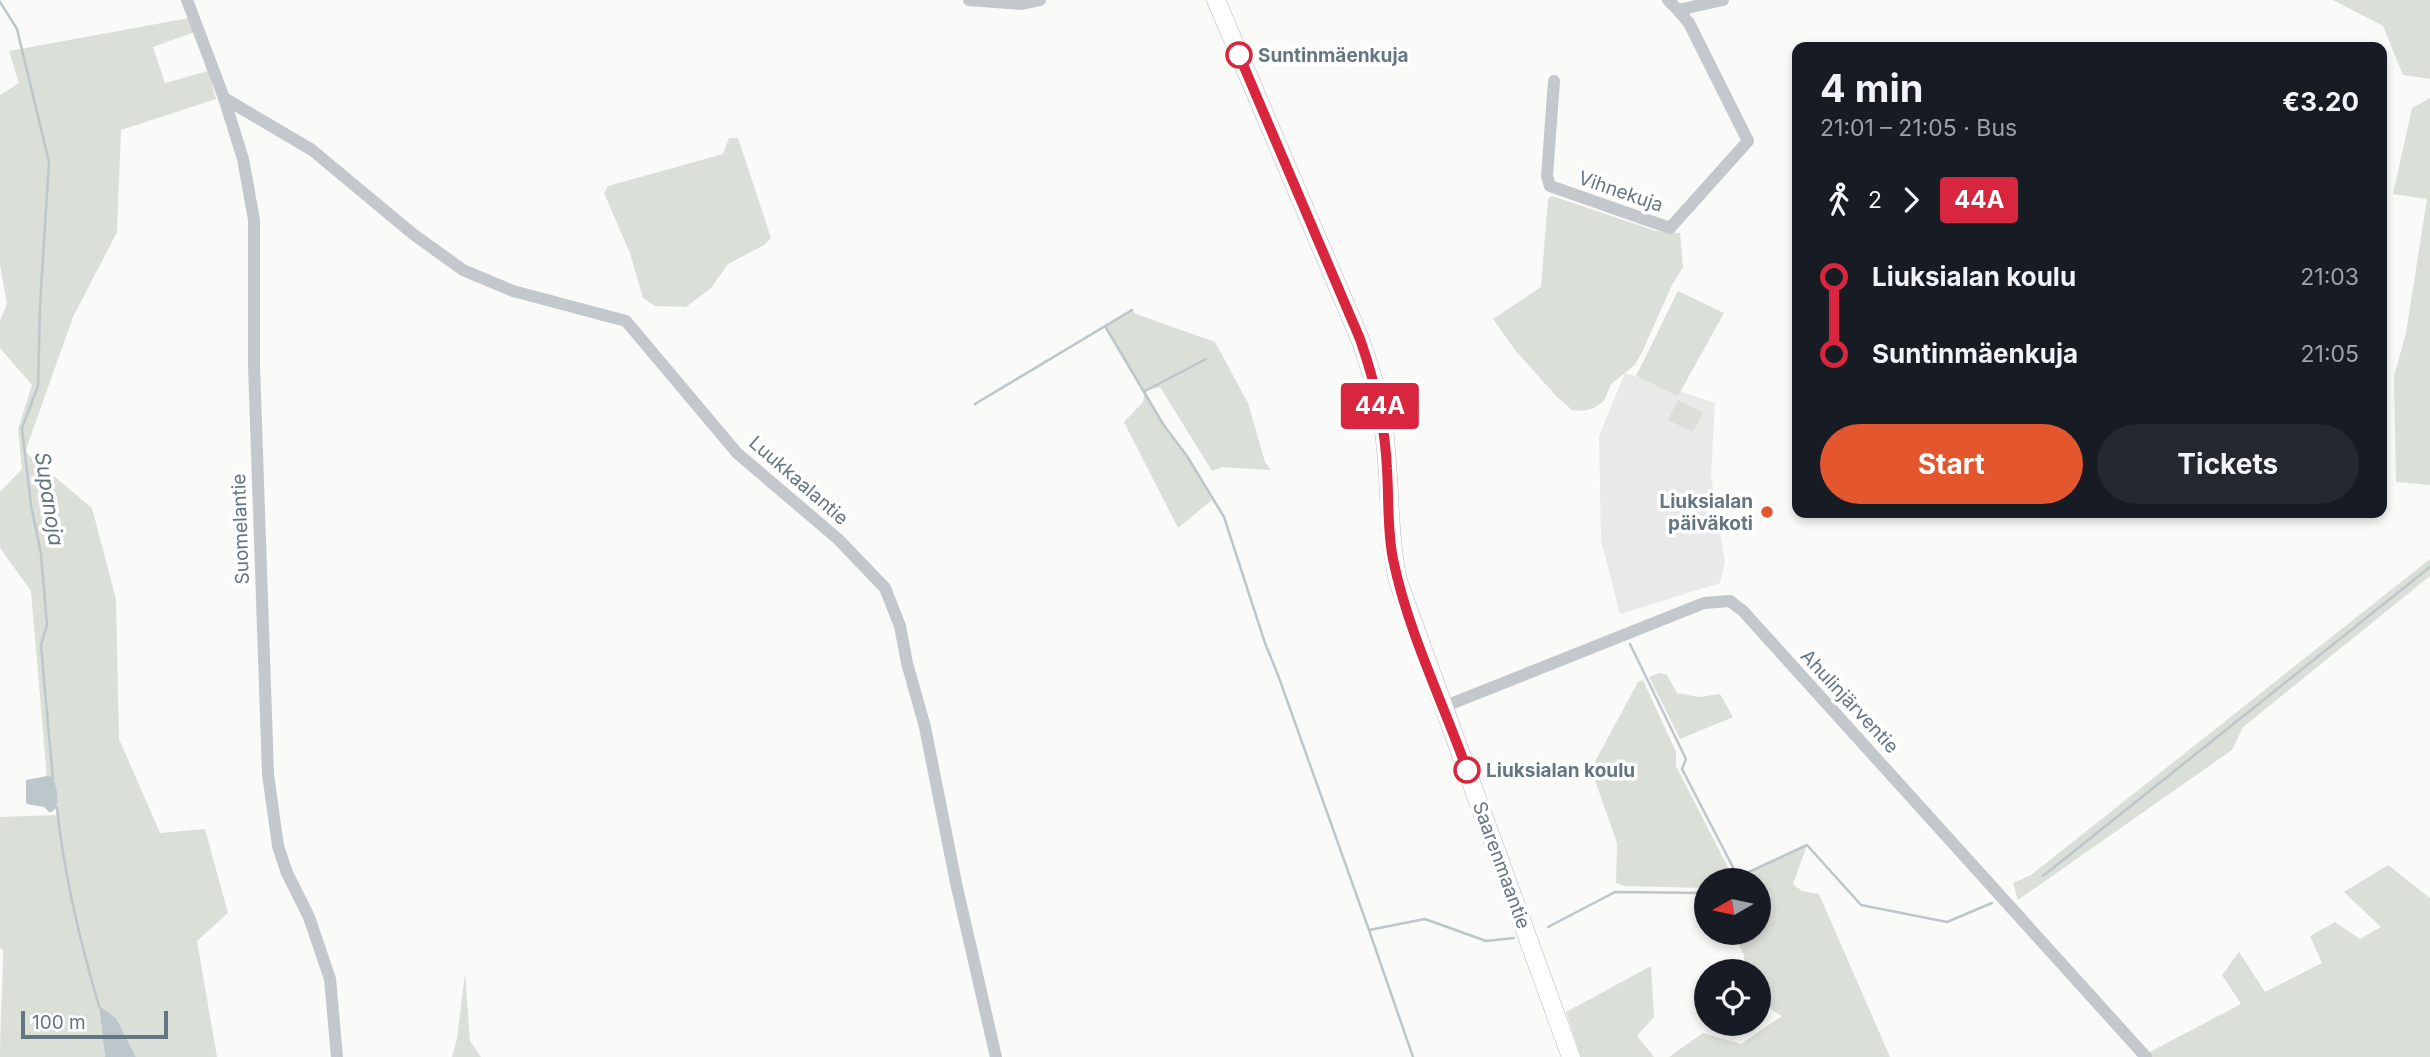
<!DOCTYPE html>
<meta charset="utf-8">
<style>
body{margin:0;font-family:Inter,sans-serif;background:#242831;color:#f1f3f6;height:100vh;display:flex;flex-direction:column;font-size:26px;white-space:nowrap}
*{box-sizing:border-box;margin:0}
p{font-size:23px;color:#9ea1a6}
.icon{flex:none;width:38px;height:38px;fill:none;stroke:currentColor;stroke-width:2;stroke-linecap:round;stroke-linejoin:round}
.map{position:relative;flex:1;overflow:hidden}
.sheet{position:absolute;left:1792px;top:42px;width:595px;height:476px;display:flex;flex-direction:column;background:#171b24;border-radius:14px;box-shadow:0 4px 10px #0003}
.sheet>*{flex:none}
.badge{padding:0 14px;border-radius:5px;font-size:24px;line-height:46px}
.needle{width:46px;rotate:261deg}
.controls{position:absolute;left:1694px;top:868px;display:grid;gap:14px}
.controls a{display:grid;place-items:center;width:77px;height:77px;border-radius:50%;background:#171b24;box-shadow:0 4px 10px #0003;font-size:35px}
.scale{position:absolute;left:21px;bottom:18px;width:147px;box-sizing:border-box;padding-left:7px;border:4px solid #657683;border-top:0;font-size:19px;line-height:24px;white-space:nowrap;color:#657683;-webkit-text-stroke:5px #fff;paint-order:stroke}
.map>.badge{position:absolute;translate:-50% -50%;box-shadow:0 0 0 4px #fff}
.legs{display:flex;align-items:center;gap:10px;height:77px;padding:0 28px;font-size:23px}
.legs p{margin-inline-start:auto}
.summary{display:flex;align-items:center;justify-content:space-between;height:119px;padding:0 28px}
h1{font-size:38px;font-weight:700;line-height:52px}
.cta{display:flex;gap:14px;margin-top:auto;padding:14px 28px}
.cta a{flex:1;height:80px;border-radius:42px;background:#e4572e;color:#fff;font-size:28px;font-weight:700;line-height:80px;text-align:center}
.cta a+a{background:#242831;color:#f1f3f6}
ul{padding:0 28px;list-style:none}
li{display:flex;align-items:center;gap:24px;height:77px;font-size:26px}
li i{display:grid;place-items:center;width:10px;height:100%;margin:0 9px;background:currentColor}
li i::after{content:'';width:18px;height:18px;margin:-9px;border:5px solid;border-radius:50%;background:#171b24}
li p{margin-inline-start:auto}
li:first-child i{background:linear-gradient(#0000 50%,currentColor 0)}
li:last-child i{background:linear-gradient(currentColor 50%,#0000 0)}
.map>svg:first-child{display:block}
.built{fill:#e8e9e9}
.green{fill:#dadfd7}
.water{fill:#bbc7cb}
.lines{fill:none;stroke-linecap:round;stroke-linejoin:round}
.stream{stroke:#bbc7cb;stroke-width:2.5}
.secondary-casing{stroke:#b3babf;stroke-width:19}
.street{stroke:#c3c8cc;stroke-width:12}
.secondary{stroke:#fff;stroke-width:18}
.line-1-casing{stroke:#fff;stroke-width:16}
.line-1{stroke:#d7263d;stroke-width:10}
.stop-1-dot{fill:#fff;stroke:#d7263d;stroke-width:3.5}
.poi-dot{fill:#e4572e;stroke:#fff;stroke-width:2.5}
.labels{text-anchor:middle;stroke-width:7;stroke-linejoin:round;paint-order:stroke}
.stop-label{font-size:19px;font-weight:bold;fill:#657683;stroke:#fff;text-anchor:start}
.street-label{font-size:19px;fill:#657683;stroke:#fff}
.poi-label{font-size:19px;font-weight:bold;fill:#657683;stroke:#fff;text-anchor:end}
.water-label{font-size:21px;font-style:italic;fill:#60757c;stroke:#fff}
</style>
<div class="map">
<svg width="2430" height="1057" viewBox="0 0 2430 1057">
<rect width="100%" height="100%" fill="#fafaf8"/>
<path class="built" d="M1625 373 1715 403 1711 476 1725 562 1720 583 1620 614 1601 540 1599 436Z"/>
<path class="green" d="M2333 0H2430V79L2403 75 2383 26Z
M189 18 195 32 153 47 165 83 208 71 216 99 121 130 117 232 73 317 25 452 92 508 116 599 119 739 160 833 205 829 228 913 197 941 217 1057H136L116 1018 99 1007 105 1057H0C0 1021 3 986 3 950L0 948V817L57 815 47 778 31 591 0 548V492L22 469 18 429 32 385 0 348V320L7 304 0 265V95L19 83 9 51Z
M2430 98V485L2396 482 2394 376 2406 333 2427 199 2393 194 2412 108Z
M729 138H738L771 238 764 245 728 264 711 288 686 307 655 306 643 298 630 253 604 193 608 186 723 154Z
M1552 196 1656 231 1680 233 1683 267 1672 285 1642 352 1635 365 1611 384 1604 401 1594 408 1583 411 1572 410 1557 397 1515 350 1493 319 1541 287 1548 199Z
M1678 291 1724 313 1678 396 1636 376Z
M1132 310 1136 314 1215 342 1248 403 1265 462 1271 470 1222 467 1212 471 1160 387 1145 391 1163 424 1187 456 1212 500 1178 528 1124 422 1143 402 1145 391 1105 326Z
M1678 400 1703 413 1693 432 1668 420Z
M2430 559V576L2243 727 2232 750 2018 900 2013 883 2031 875Z
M1660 673 1667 675 1677 693 1699 697 1720 694 1733 717 1680 739 1649 677Z
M1643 680 1676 752V766L1730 871 1728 878 1724 880H1706V888L1624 886 1616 883 1617 843 1591 769 1638 682Z
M1807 845 1793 884 1802 891 1819 894 1890 1057H1669L1703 1033 1741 1044 1782 1016C1755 1000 1759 1003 1759 971H1745L1744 955 1733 933H1759V880H1734Z
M2388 865 2430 898V1057H2146L2148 1053 2241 1004 2222 975 2239 952 2265 992 2322 963 2310 936 2335 922 2360 939 2381 927 2344 892Z
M1651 966 1654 1017 1637 1036 1654 1057H1581L1566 1012Z
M465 973 470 1041 481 1057H452L457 1039Z"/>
<path class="water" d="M47 776 53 777C56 788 62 804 52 812H49L44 807 27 804 26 801V780Z
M99 1006 116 1018 136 1057H105Z"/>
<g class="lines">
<path class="stream" d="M0 2 17 29 49 162 40 306 38 386 22 428 31 505 41 554 47 625 41 645 53 780
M1105 326 1163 424 1187 456 1224 517 1265 643 1278 675 1369 930 1425 919 1486 941 1514 938
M1145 391 1206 359
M975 404 1132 310
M1630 644 1686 759 1682 769 1738 877 1807 845 1861 905 1947 922 1992 903
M57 808C64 874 80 942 99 1006
M2043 876 2430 567
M1548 927 1615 892 1706 893
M1369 930 1413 1057"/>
<g class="secondary-casing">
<path id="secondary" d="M1216 0 1360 339C1370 367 1379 394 1383 423 1391 476 1387 529 1398 581L1571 1057"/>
</g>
<path class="street" d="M187 0 224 98 243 159 254 220V365L268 774 278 846 287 873 309 917 330 979 337 1057
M969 0 1022 4 1040 0
M1668 0 1678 10 1723 0
M1554 81 1547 176 1550 186 1670 228 1748 141 1689 23 1678 10
M224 98 312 150 413 234 463 270 513 291 626 321 737 453 838 539 885 588 900 626 907 663 925 727 956 883 996 1057
M1443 707 1704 603 1730 601 1743 611 2146 1057"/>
<use href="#secondary" class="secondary"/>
</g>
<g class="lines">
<g class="line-1-casing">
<path id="line-1" d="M1239 55 1360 339C1375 382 1385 423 1387 469 1389 499 1387 529 1393 559 1408 632 1442 700 1467 770"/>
</g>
<use href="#line-1" class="line-1"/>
</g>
<g class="stop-1-dot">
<circle cx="1239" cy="55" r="12"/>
<circle cx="1467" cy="770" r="12"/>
</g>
<circle class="poi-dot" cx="1767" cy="512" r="7"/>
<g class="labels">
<g class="stop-label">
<text x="1258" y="62">Suntinmäenkuja</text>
<text x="1486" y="777">Liuksialan koulu</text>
</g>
<g class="street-label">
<text transform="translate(1621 191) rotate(19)" y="7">Vihnekuja</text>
<text transform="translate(799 480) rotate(41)" y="7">Luukkaalantie</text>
<text transform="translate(240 529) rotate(-92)" y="7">Suomelantie</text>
<text transform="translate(1850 701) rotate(47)" y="7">Ahulinjärventie</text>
<text transform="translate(1502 865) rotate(70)" y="7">Saarenmaantie</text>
</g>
<g class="poi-label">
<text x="1753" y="508">Liuksialan<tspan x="1753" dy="22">päiväkoti</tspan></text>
</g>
<g class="water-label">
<text transform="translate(49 499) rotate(81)" y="7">Supanoja</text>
</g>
</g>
</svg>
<div class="controls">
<a><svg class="needle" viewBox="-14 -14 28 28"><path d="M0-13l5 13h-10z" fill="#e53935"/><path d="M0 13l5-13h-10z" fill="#9ea1a6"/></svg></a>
<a><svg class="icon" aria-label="locate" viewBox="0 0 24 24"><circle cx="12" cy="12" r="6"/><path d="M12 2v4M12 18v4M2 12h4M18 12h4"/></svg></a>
</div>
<div class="scale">100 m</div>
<b class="badge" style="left:1380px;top:406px;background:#d7263d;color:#fff">44A</b>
<section class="sheet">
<div class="summary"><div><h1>4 min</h1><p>21:01 – 21:05 · Bus</p></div><b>€3.20</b></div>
<div class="legs"><svg class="icon" aria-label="walk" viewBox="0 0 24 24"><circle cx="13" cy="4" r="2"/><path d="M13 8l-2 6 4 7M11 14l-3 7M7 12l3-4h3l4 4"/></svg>2<svg class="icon" aria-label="forward" viewBox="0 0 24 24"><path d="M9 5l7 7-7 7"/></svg><b class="badge" style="background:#d7263d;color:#fff">44A</b></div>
<ul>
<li><i style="color:#d7263d"></i><b>Liuksialan koulu</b><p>21:03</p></li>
<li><i style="color:#d7263d"></i><b>Suntinmäenkuja</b><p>21:05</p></li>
</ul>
<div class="cta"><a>Start</a><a>Tickets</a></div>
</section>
</div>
